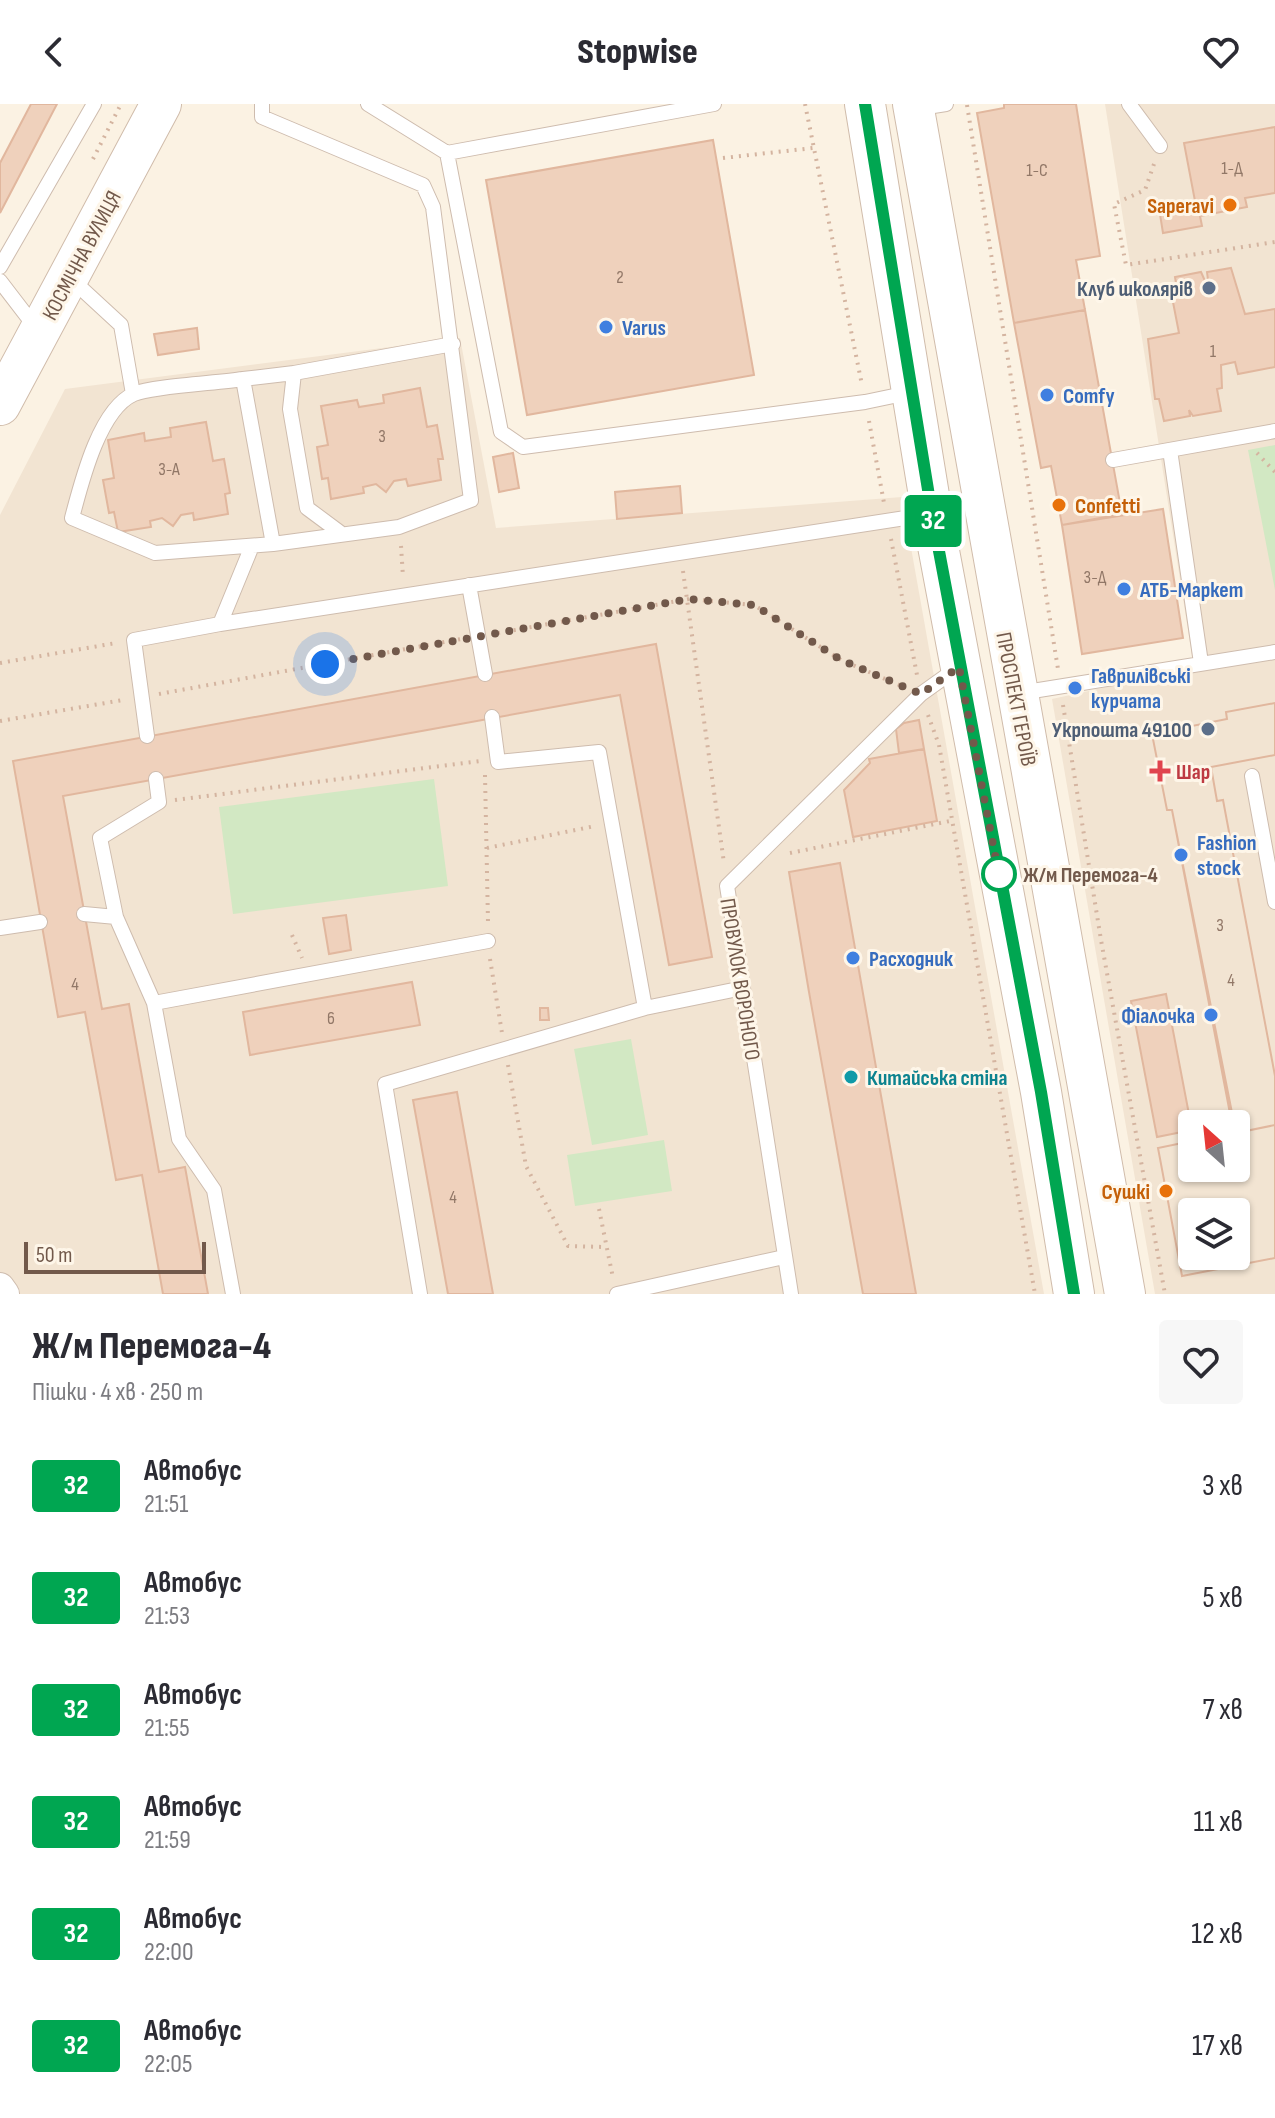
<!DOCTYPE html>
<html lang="uk">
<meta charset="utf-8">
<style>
body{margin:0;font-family:"Sofia Sans Condensed",sans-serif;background:#f7f7f7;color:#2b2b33;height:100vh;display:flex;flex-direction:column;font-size:30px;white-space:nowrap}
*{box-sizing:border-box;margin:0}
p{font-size:26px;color:#7c7c81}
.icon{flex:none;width:44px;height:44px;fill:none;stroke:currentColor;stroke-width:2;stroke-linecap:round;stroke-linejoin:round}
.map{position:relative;height:1190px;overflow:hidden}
.side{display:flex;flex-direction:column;background:#fff;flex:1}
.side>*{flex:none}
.badge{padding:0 16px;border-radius:6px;font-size:28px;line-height:52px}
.needle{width:52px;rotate:333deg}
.controls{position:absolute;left:1178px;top:1006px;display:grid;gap:16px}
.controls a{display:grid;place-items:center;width:72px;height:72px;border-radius:8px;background:#fff;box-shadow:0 2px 6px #0004;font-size:40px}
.scale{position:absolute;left:24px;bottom:20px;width:182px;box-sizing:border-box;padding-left:8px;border:4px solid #72594b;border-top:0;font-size:22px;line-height:28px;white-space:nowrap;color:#72594b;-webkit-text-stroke:6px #fef6e9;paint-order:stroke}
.you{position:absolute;width:40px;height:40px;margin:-20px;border:6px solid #fff;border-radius:50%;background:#1a73e8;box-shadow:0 0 0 12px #1a73e833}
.map>.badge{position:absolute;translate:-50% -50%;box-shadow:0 0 0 4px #fff}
.round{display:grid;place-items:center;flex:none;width:84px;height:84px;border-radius:8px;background:#f7f7f7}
.summary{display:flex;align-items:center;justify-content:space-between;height:136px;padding:0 32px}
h1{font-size:38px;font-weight:800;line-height:60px}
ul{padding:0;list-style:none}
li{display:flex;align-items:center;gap:24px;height:112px;padding:0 32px}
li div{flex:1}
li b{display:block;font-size:30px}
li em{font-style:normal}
li .badge{min-width:88px;font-weight:700;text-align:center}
header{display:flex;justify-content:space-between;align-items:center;height:104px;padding:0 32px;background:#fff;font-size:36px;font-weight:800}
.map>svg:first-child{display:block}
.residential{fill:#f2e4d2;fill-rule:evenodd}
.green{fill:#d2e8c3}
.building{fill:#efd1bc;stroke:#e1b79e;stroke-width:2;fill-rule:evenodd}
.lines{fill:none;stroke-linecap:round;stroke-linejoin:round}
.lane-casing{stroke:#cebcae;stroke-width:16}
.street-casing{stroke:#cebcae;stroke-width:30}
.secondary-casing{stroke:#d0bcab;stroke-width:42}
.path{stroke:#d4b4a0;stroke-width:4;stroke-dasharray:2 6;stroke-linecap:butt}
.lane{stroke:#fff;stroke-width:14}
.street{stroke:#fff;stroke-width:28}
.secondary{stroke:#fff;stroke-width:40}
.line-casing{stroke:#fff;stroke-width:18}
.line{stroke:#00a651;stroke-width:12}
.walk{stroke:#72594b;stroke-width:8;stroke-dasharray:0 14.4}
.food-dot{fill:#e8710a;stroke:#fef6e9;stroke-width:3}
.service-dot{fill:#5c6f8a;stroke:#fef6e9;stroke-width:3}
.shop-dot{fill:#3f7fe0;stroke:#fef6e9;stroke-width:3}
.health-dot{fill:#e0444e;stroke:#fef6e9;stroke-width:3}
.stop-dot{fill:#fff;stroke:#00a651;stroke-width:4}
.culture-dot{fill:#0f9aa8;stroke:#fef6e9;stroke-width:3}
.labels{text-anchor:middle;stroke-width:6;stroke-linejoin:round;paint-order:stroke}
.number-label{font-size:18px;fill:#917767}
.food-label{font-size:22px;font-weight:bold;fill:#c56008;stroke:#fef6e9;text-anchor:end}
.street-label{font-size:22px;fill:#72594b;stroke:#fef6e9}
.service-label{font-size:22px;font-weight:bold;fill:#4e5e75;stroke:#fef6e9;text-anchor:end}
.shop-label{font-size:22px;font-weight:bold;fill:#366cbe;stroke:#fef6e9;text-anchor:start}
.health-label{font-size:22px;font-weight:bold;fill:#be3a42;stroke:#fef6e9;text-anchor:start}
.stop-label{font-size:22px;font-weight:bold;fill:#72594b;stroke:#fef6e9;text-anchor:start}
.culture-label{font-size:22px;font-weight:bold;fill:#0d838f;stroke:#fef6e9;text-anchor:start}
</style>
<header><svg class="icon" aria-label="back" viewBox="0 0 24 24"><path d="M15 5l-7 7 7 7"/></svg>Stopwise<svg class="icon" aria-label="heart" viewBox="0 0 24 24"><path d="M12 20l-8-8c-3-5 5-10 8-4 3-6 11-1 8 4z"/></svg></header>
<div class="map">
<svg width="1275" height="1190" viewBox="0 0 1275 1190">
<rect width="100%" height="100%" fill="#fbf2e3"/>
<path class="residential" d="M1105 0H1275V1190H1155L1052 595 1194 564ZM1192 1020H1236V1064H1192ZM1192 1108H1236V1152H1192Z
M460 234 496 424 902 393 1044 1190H13L0 1173V411L65 285Z"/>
<path class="green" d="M1275 341V486L1248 346Z
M434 675 448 782 233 810 219 703Z
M631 935 648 1031 592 1041 574 945Z
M664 1036 672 1087 575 1102 567 1051Z"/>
<path class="building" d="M31 0H57L0 109V59Z
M1004 0H1076L1100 152 1076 156 1085 206 1014 219 977 9 1004 4Z
M1275 23V89L1245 94 1247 103 1200 112 1202 122 1163 129 1159 104 1195 97 1184 39Z
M713 36 754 271 527 311 486 76Z
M1231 164 1245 210 1275 205V263L1238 270 1235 258 1221 261 1222 284 1217 285 1221 307 1193 312 1189 306 1190 312 1164 317 1159 295H1155L1148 235 1179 229 1172 193 1178 192 1175 173 1201 168 1205 177 1208 176 1207 168Z
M1085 206 1122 410 1062 421 1051 362 1041 364 1014 219Z
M197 224 199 245 158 251 154 230Z
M420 284 427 323 437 321 443 355H438L441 376 408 382 406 375 394 377 386 388 376 380 363 383 364 389 331 395 328 374 322 375 317 343 328 341 321 302 357 296 359 303 384 299 383 291Z
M206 318 213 357 224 355 230 389 225 390 228 410 194 416 193 409 181 411 173 422 162 414 150 417 151 423 118 428 114 408 109 409 103 376 114 374 108 336 144 329 145 337 171 333 170 324Z
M513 349 519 384 499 388 493 353Z
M680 382 682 409 617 415 615 388Z
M1163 405 1183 534 1082 550 1062 421Z
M656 540 712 853 669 861 620 591 63 692 102 905 129 900 159 1068 185 1063 208 1190H163L142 1071 116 1076 85 908 58 913 13 657Z
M1275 599V651L1211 663 1217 697 1223 696 1275 972V1154L1182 1172 1158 1044 1192 1037V1064H1236V1020H1232L1172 706H1167L1152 630 1227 615 1226 608ZM1192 1108H1236V1152H1192Z
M1275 599V651L1211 663 1217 697 1223 696 1275 972V1021L1236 1029 1172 706H1167L1152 630 1227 615 1226 608Z
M919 616 924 645 899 649 896 625 904 619Z
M924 645 937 717 853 733 844 686 870 659 869 655Z
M840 759 892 1054 916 1190H863L809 888 789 768Z
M346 811 351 846 329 850 323 814Z
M412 878 420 921 250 951 243 908Z
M1166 890 1192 1026 1157 1033 1131 897Z
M540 904H548L549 916H540Z
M457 988 493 1190H448L413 996Z
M1275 1021V1154L1182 1172 1158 1044 1192 1037V1064H1236V1029ZM1192 1108H1236V1152H1192Z"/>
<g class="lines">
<g class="lane-casing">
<path id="lane" d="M262 0V13L423 81 433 103 471 396 399 423 273 440
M368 0 447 49 714 0
M1129 0 1160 42
M914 5 946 0
M447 49 501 328 523 343 865 298 908 289
M0 163 94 0
M70 174 121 221 133 290
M0 177 36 224
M243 275C219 279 153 282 134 290 99 305 81 380 72 414L155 449 273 440 243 275 294 269
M1170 346 1201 559
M1113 356 1275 327
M342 430 307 404 290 305 294 269 453 240
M469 481 485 570
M220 520 252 442
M1020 589 1275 548
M147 632 134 536 220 520 931 410
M1252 672 1275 798
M156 675 159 698 100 734 116 813 154 899 179 1035 214 1086 233 1190
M84 810 116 813
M0 824 40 818
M154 899 488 837
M645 904 743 884
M420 1190 385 980 645 904 599 648 498 658 492 613
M617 1190 784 1153
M791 1190 727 782 921 590 956 565"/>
</g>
<g class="street-casing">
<path id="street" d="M0 1183 5 1190"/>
</g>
<g class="secondary-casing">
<path id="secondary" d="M865 0 932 410 1041 988 1074 1190
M913 0 1125 1190
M0 301 161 0"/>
</g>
<path class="path" d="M805 0 862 281
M967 1 1058 565
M723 54 813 44
M93 55 121 0
M1154 60 1145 86 1114 100 1126 161 1275 138
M869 317 884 399
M1257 349 1275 368
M891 435 917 571
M401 442 403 473
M683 467 724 759
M498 529 689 495 754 501 841 556 904 583
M0 559 116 539
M159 590 461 535
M1063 601 1101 836 1165 1190
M928 611 939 641 1035 1190
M0 617 123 596
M485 671 488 818
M175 696 480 657
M487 744 595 722
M790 749 950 717
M292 831 302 854
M490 855 502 929
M508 961 526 1062 568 1142 605 1143
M599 1105 613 1174"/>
<use href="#lane" class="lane"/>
<use href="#street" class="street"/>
<use href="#secondary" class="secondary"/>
</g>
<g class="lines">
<g class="line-casing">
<path id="line" d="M865 0 932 410 1041 988 1074 1190"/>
</g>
<use href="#line" class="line"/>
<path class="walk" d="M325 560 689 495 754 501 841 556 921 590 959 563 1001 782 999 770"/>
</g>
<g class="food-dot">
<circle cx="1230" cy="101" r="8"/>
<circle cx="1059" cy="401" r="8"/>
<circle cx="1166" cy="1087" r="8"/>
</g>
<g class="service-dot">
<circle cx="1209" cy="184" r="8"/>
<circle cx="1208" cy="625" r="8"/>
</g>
<g class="shop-dot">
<circle cx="606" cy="223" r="8"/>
<circle cx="1047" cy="291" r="8"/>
<circle cx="1124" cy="485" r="8"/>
<circle cx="1075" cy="584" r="8"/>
<circle cx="1181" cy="751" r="8"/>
<circle cx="853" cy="854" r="8"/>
<circle cx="1211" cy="911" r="8"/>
</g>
<path class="health-dot" d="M1156 655h8v8h8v8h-8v8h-8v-8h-8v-8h8z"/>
<circle class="stop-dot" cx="999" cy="770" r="16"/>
<circle class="culture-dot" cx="851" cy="973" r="8"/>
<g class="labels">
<g class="number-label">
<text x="1232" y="70">1-Д</text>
<text x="1037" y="72">1-С</text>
<text x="620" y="179">2</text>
<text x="1213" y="253">1</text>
<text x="382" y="338">3</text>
<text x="169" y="371">3-А</text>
<text x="1095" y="479">3-Д</text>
<text x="1220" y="827">3</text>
<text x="1231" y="882">4</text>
<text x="75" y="886">4</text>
<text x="331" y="920">6</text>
<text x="453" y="1099">4</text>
</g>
<g class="food-label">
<text x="1214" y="109">Saperavi</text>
<text x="1075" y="409" text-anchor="start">Confetti</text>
<text x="1150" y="1095">Сушкі</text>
</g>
<g class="street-label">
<text transform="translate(81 151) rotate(-62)" y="8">КОСМІЧНА ВУЛИЦЯ</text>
<text transform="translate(1017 595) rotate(79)" y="8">ПРОСПЕКТ ГЕРОЇВ</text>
<text transform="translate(741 875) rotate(81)" y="8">ПРОВУЛОК ВОРОНОГО</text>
</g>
<g class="service-label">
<text x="1193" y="192">Клуб школярів</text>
<text x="1192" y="633">Укрпошта 49100</text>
</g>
<g class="shop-label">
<text x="622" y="231">Varus</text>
<text x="1063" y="299">Comfy</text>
<text x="1140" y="493">АТБ-Маркет</text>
<text x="1091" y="579">Гаврилівські<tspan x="1091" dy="25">курчата</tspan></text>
<text x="1197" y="746">Fashion<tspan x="1197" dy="25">stock</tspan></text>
<text x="869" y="862">Расходник</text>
<text x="1195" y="919" text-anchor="end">Фіалочка</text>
</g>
<g class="health-label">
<text x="1176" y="675">Шар</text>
</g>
<g class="stop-label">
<text x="1023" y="778">Ж/м Перемога-4</text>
</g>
<g class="culture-label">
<text x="867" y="981">Китайська стіна</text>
</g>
</g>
</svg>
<div class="controls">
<a><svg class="needle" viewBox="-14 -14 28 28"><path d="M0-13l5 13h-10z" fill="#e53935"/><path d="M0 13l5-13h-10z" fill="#7c7c81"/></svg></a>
<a><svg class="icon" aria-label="layers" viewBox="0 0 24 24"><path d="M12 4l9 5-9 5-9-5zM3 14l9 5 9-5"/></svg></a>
</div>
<div class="scale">50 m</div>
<div class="you" style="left:325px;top:560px"></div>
<b class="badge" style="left:933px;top:417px;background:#00a651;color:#fff">32</b>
</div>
<section class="side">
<div class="summary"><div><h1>Ж/м Перемога-4</h1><p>Пішки · 4 хв · 250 m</p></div><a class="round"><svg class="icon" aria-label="heart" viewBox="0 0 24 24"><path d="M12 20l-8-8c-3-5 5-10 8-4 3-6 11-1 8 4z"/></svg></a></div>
<ul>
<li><span class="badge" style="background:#00a651;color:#fff">32</span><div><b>Автобус</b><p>21:51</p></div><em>3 хв</em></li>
<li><span class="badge" style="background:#00a651;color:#fff">32</span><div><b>Автобус</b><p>21:53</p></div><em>5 хв</em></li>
<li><span class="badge" style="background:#00a651;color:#fff">32</span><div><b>Автобус</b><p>21:55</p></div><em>7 хв</em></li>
<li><span class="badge" style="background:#00a651;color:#fff">32</span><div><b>Автобус</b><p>21:59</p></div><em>11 хв</em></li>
<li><span class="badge" style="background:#00a651;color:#fff">32</span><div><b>Автобус</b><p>22:00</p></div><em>12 хв</em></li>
<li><span class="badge" style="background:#00a651;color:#fff">32</span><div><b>Автобус</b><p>22:05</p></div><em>17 хв</em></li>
</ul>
</section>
